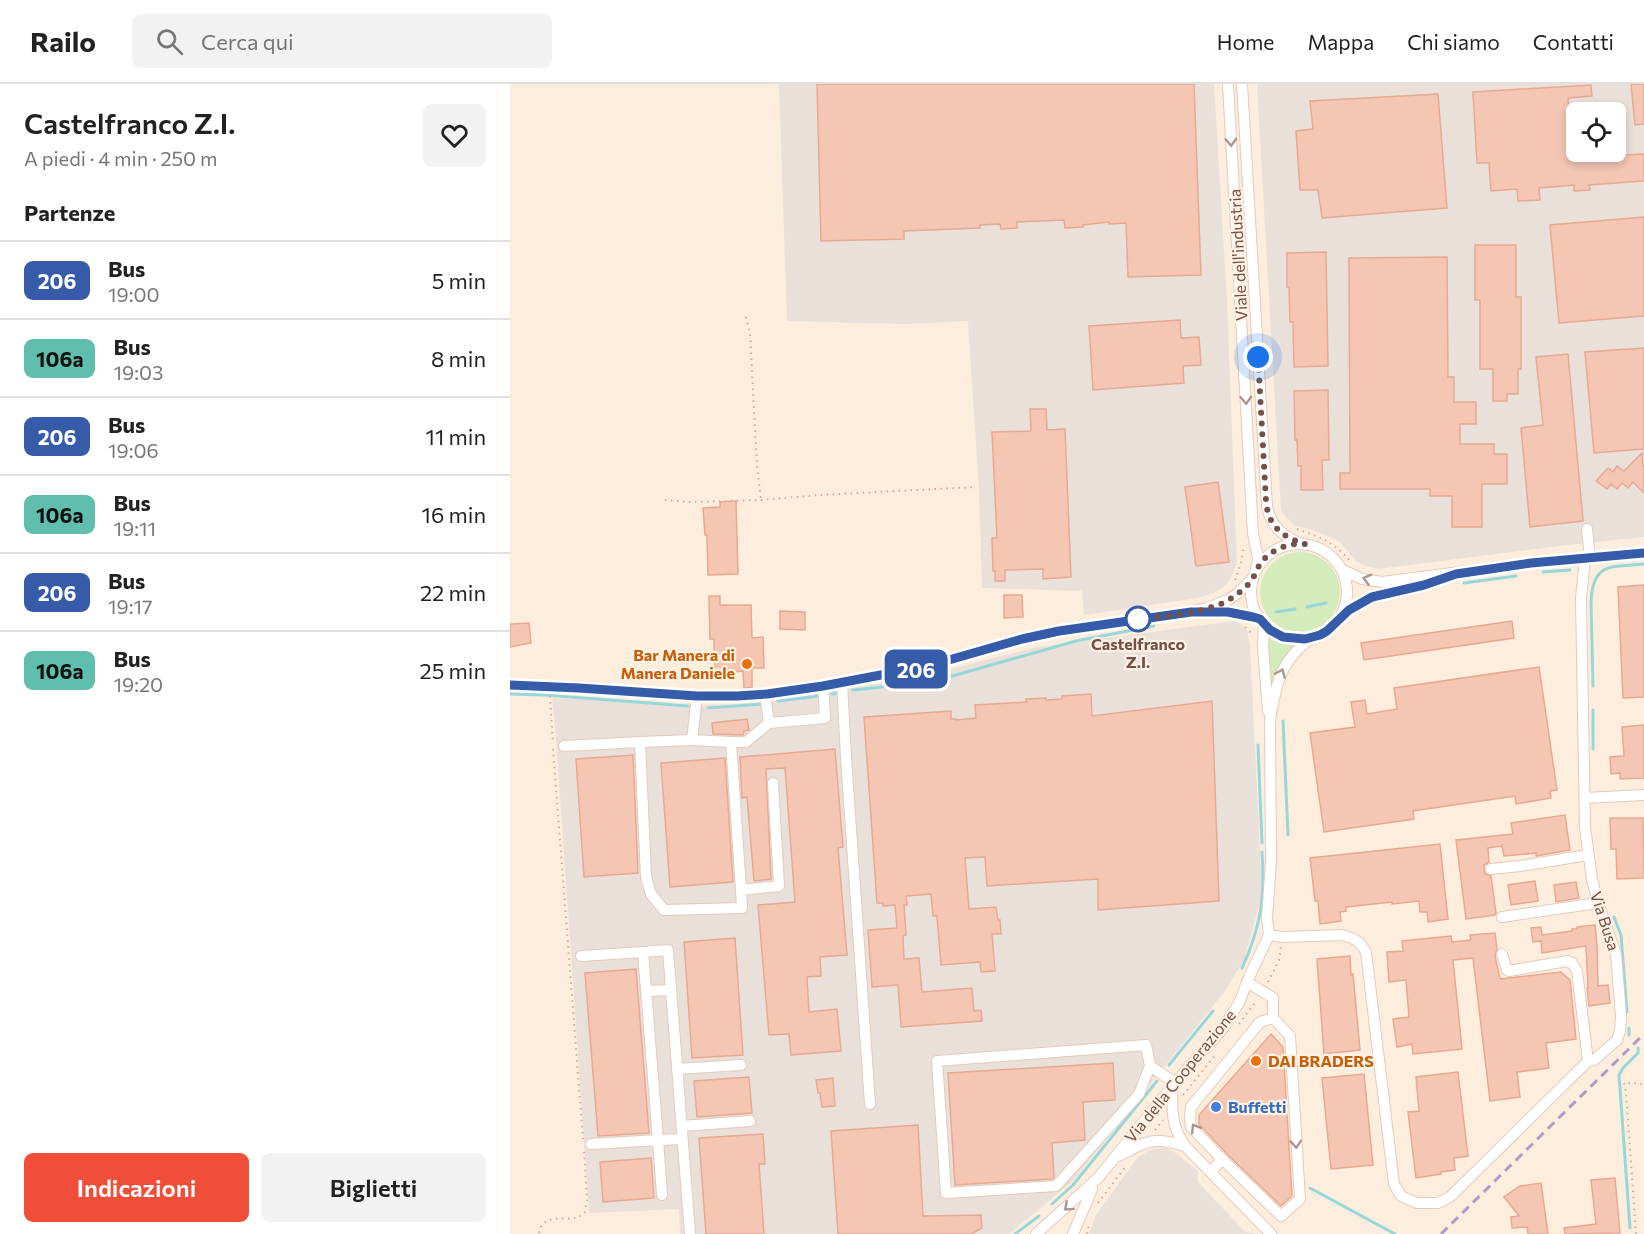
<!DOCTYPE html>
<html lang="it">
<meta charset="utf-8">
<style>
body{margin:0;font-family:Commissioner,sans-serif;background:#f2f2f2;color:#222;height:100vh;display:flex;flex-direction:column;font-size:22px;white-space:nowrap}
*{box-sizing:border-box;margin:0}
p{font-size:20px;color:#767676}
.icon{flex:none;width:33px;height:33px;fill:none;stroke:currentColor;stroke-width:2;stroke-linecap:round;stroke-linejoin:round}
.map{position:relative;flex:1;overflow:hidden}
.drawer{display:flex;flex-direction:column;background:#fff;width:510px}
.drawer>*{flex:none}
.badge{padding:0 12px;border-radius:9px;font-size:21px;line-height:39px}
.controls{position:absolute;left:1056px;top:18px;display:grid;gap:12px}
.controls a{display:grid;place-items:center;width:60px;height:60px;border-radius:9px;background:#fff;box-shadow:0 3px 9px #0003;font-size:30px}
.you{position:absolute;width:30px;height:30px;margin:-15px;border:4px solid #fff;border-radius:50%;background:#1a73e8;box-shadow:0 0 0 9px #1a73e833}
.map>.badge{position:absolute;translate:-50% -50%;box-shadow:0 0 0 3px #fff}
h2{padding:0 24px;font-size:22px;line-height:54px}
.round{display:grid;place-items:center;flex:none;width:63px;height:63px;border-radius:9px;background:#f2f2f2}
.summary{display:flex;align-items:center;justify-content:space-between;height:102px;padding:0 24px}
h1{font-size:28px;font-weight:600;line-height:45px}
.action{display:flex;gap:12px;margin-top:auto;padding:12px 24px}
.action a{flex:1;height:69px;border-radius:9px;background:#f04e39;color:#fff;font-size:24px;font-weight:600;line-height:69px;text-align:center}
.action a+a{background:#f2f2f2;color:#222}
ul{padding:0;list-style:none}
li{display:flex;align-items:center;gap:18px;height:78px;padding:0 24px;border-top:2px solid #e0e0e0}
li div{flex:1}
li b{display:block;font-size:22px}
li em{font-style:normal}
li .badge{min-width:66px;font-weight:700;text-align:center}
header{display:flex;align-items:center;gap:36px;box-sizing:border-box;height:84px;padding:0 30px;background:#fff;border-bottom:2px solid #e0e0e0}
header strong{font-size:28px}
nav{display:flex;gap:33px;margin-inline-start:auto;font-size:21px}
.search{width:420px;height:54px;background:#f2f2f2;display:flex;align-items:center;gap:15px;box-sizing:border-box;padding:0 21px;border-radius:9px;color:#767676;font-size:22px}
main{display:flex;flex:1;min-height:0}
.map>svg:first-child{display:block}
.industrial{fill:#eae0da;fill-rule:evenodd}
.green{fill:#d4ebbb}
.lines{fill:none;stroke-linecap:round;stroke-linejoin:round}
.stream{stroke:#97d7da;stroke-width:3}
.building{fill:#f4c6b3;stroke:#e8a992;stroke-width:1.5}
.minor-casing{stroke:#e3cabc;stroke-width:12}
.path{stroke:#d8a997;stroke-width:2;stroke-dasharray:1.5 4.5;stroke-linecap:butt}
.minor{stroke:#fff;stroke-width:10}
.rail{stroke:#ae9cc6;stroke-width:3;stroke-dasharray:9 6;stroke-linecap:butt}
.oneway{stroke:#ac968f}
.line-casing{stroke:#fff;stroke-width:14}
.line{stroke:#365ba9;stroke-width:9}
.walk{stroke:#745045;stroke-width:6;stroke-dasharray:0 10.8}
.stop-dot{fill:#fff;stroke:#365ba9;stroke-width:3}
.food-dot{fill:#e8710a;stroke:#fff1e4;stroke-width:2}
.shop-dot{fill:#3f7fe0;stroke:#fff1e4;stroke-width:2}
.labels{text-anchor:middle;stroke-width:4.5;stroke-linejoin:round;paint-order:stroke}
.street-label{font-size:16px;fill:#745045;stroke:#fff1e4}
.stop-label{font-size:16px;font-weight:bold;fill:#745045;stroke:#fff1e4}
.food-label{font-size:16px;font-weight:bold;fill:#c56008;stroke:#fff1e4;text-anchor:end}
.shop-label{font-size:16px;font-weight:bold;fill:#366cbe;stroke:#fff1e4;text-anchor:start}
</style>
<header>
<strong>Railo</strong>
<div class="search"><svg class="icon" aria-label="search" viewBox="0 0 24 24"><circle cx="10" cy="10" r="6"/><path d="M15 15l6 6"/></svg>Cerca qui</div>
<nav><a>Home</a><a>Mappa</a><a>Chi siamo</a><a>Contatti</a></nav>
</header>
<main>
<section class="drawer">
<div class="summary"><div><h1>Castelfranco Z.I.</h1><p>A piedi · 4 min · 250 m</p></div><a class="round"><svg class="icon" aria-label="heart" viewBox="0 0 24 24"><path d="M12 20l-8-8c-3-5 5-10 8-4 3-6 11-1 8 4z"/></svg></a></div>
<h2>Partenze</h2>
<ul>
<li><span class="badge" style="background:#365ba9;color:#fff">206</span><div><b>Bus</b><p>19:00</p></div><em>5 min</em></li>
<li><span class="badge" style="background:#5fbeac;color:#111">106a</span><div><b>Bus</b><p>19:03</p></div><em>8 min</em></li>
<li><span class="badge" style="background:#365ba9;color:#fff">206</span><div><b>Bus</b><p>19:06</p></div><em>11 min</em></li>
<li><span class="badge" style="background:#5fbeac;color:#111">106a</span><div><b>Bus</b><p>19:11</p></div><em>16 min</em></li>
<li><span class="badge" style="background:#365ba9;color:#fff">206</span><div><b>Bus</b><p>19:17</p></div><em>22 min</em></li>
<li><span class="badge" style="background:#5fbeac;color:#111">106a</span><div><b>Bus</b><p>19:20</p></div><em>25 min</em></li>
</ul>
<div class="action"><a>Indicazioni</a><a>Biglietti</a></div>
</section>
<div class="map">
<svg width="1134" height="1150" viewBox="0 0 1134 1150">
<rect width="100%" height="100%" fill="#fdeddd"/>
<path class="industrial" d="M269 0H704L717 217 727 479 719 498 714 502 704 509 687 514 574 531 572 507 472 504 469 406 458 237 396 240 277 237Z
M747 0H1134V453L1049 462 868 485 857 482 846 477 830 458 803 446 783 441 771 427ZM1066 28H1106V68H1066Z
M725 537 734 542 737 546 740 561 752 811 734 876 715 907 563 1097 499 1150H170L169 1125 79 1129 45 641 42 614 185 621 244 620 403 594 528 563Z
M656 1064 666 1069 688 1087V1098L735 1148 749 1150H579L586 1131 627 1074 641 1065Z"/>
<path class="green" d="M750 508a40 40 0 1 1 80 0a40 40 0 1 1-80 0Z
M758 551 771 559 785 562 760 633Z"/>
<g class="lines">
<path class="stream" d="M1033 488 1060 486
M954 499 1006 492
M797 523 816 519
M766 528 785 525
M1083 602 1081 519C1082 478 1101 483 1134 480
M343 606 421 598 566 557 644 542
M0 610 34 611 178 622
M322 610 328 609
M268 617 310 612
M198 624 253 620
M1083 626V665
M773 637 778 751
M748 661 752 759
M1104 833 1111 851 1117 928
M732 884C751 843 755 813 752 768
M1119 944V951
M659 981 703 927
M800 1104 885 1150
M542 1120 563 1101 647 997
M1120 1144 1109 991 1113 984 1128 969V964
M505 1150 529 1132"/>
</g>
<path class="building" d="M307 0H684L691 191 618 193 616 139 599 140V138L573 141V143L555 144 554 136 507 138V144L491 145 490 140 470 141V144L394 147V155L311 157Z
M1121 0H1134V40L1125 41Z
M1081 1 1082 12 1058 14 1061 62H1066V68H1086L1092 72 1134 70V97L1079 101 1080 106 1064 107V101L1029 104 1030 116 1008 117 1007 105 981 107 979 79H967L963 8Z
M928 10 937 124 812 134 808 106H790L786 47 803 45 800 17Z
M1134 133V232L1049 239 1040 141Z
M965 161H1006V213H1011V285H1008V310H997V317H983V285H970V216H965Z
M816 168 818 282 784 283 783 238H780L779 203H777V169Z
M937 173 938 293H944V318H966V340H950V360H984V370H997V400H972V443H942V412H920V405H830V389H840L839 174Z
M670 236 671 254 689 253 691 281 673 282 674 299 583 306 579 242Z
M1134 264V365L1084 369 1075 268Z
M1058 270 1073 437 1020 443 1011 344 1033 341 1026 273Z
M818 306 819 376H812L813 406H791V382H788L787 355 785 356 784 307Z
M520 325H536L537 346 555 345 561 493 533 495V485L495 486V497H485V487H483L482 454H487L482 348 521 347Z
M1132 369 1133 382 1134 383V409L1123 398 1118 404 1112 399 1107 405 1101 400 1097 405 1086 397 1098 384 1103 388 1107 382 1114 387Z
M708 398 719 478 686 482 675 403Z
M226 417 228 490 198 491 197 451H195L193 424 210 423V418Z
M1134 501V613L1113 614 1108 503Z
M494 511H512L513 533 494 534Z
M199 512H210V521H241L242 554 253 553 254 584H242V603L234 604 233 587 205 590 204 555H200Z
M270 527 295 528V546L270 545Z
M1002 537 1004 554 854 576 851 559Z
M19 539 21 559 0 563V540Z
M1029 583 1047 706 1040 707 1041 714 1006 720 1005 712 903 727 904 735 814 748 800 649 845 643 841 618 855 616 857 630 887 625 884 604Z
M581 610 582 632 702 617 709 817 588 826V795L477 802 475 773 455 774 459 825 486 823 488 836H490L491 850H482L485 887 471 888 470 878 431 881 427 832H423L421 810 396 812 397 821H394L396 851 393 852 394 875 409 874 412 908 462 904 464 927 471 926 472 937 391 943 388 901 362 903 358 846 387 844 385 821 373 822V819H367L354 633 441 627V635H446V636L466 634 465 621 517 618 516 615 536 614V616L552 615V612Z
M237 635 239 646 234 647 233 651 203 650 202 639Z
M1134 641V694L1110 695V689L1101 690 1100 673 1114 672 1112 643Z
M325 665 333 763 328 764 337 871 310 873 311 892 297 893 299 928 327 925 331 967 281 971 279 950 259 951 248 821 285 818 275 684 256 685 261 795 244 797 237 713 232 714 230 673Z
M123 671 128 789 74 793 66 675Z
M215 674 223 798 160 803 151 679Z
M1055 731 1060 766 1026 772V769L994 772 992 762 978 764 979 778 974 781V786L975 790 981 792 986 829 985 831 956 835 946 756 1003 750 1001 739Z
M1100 734H1133L1134 794 1107 795 1106 765H1101Z
M930 760 938 835 918 838 917 828H910L909 817 882 820V818L836 823V827L830 828 831 837 810 840 808 817H805L800 774Z
M1025 797 1028 817 1001 821 998 801Z
M1066 798 1069 814 1046 818 1044 801Z
M1085 841 1087 861 1088 902 1098 901 1100 919 1079 922 1077 904H1078L1076 862 1032 869 1031 857 1023 858 1021 844 1031 843 1032 851 1062 847V845H1067V843Z
M985 849 987 865 985 872 990 895 1051 888 1060 896 1066 955 1036 959 1039 984 1007 988 1010 1013 980 1017 963 874 943 876 952 965 903 970 902 960 887 963 883 935 899 933 896 896 879 898 877 868 893 867 892 857 941 852 942 858 961 856 960 851Z
M225 854 233 971 182 974 174 858Z
M840 872 841 891 843 890 850 966 814 970 807 875Z
M126 885 139 1049 88 1052 75 889Z
M761 950 773 963 782 1112 771 1122 717 1070 689 1040V1031Z
M603 979 605 1016 573 1018 575 1056 542 1059 544 1093 542 1095 445 1101 438 989Z
M948 988 958 1072 944 1074 945 1086 931 1088V1090L906 1094 898 1028 909 1027 906 993Z
M854 990 863 1081 821 1085 812 994Z
M239 993 242 1029 187 1033 184 997Z
M323 994 325 1022 312 1023 310 1009H308L306 996Z
M408 1041 413 1132 471 1131 472 1144 461 1150H328L321 1047Z
M253 1050 255 1080H249L254 1150H196L189 1054Z
M141 1074 144 1114 93 1118 90 1078Z
M1105 1094 1110 1149 1055 1150 1054 1144 1086 1140 1081 1096Z
M1031 1099 1038 1150H1018L1017 1143 1002 1144 1001 1133 1009 1132 994 1113 1010 1102Z"/>
<g class="lines">
<g class="minor-casing">
<path id="minor" d="M718 0 743 449 748 475 746 486
M732 0 757 422C761 444 775 454 795 461
M1077 445 1080 474
M741 508a48 48 0 1 1 96 0a48 48 0 1 1-96 0Z
M831 485 852 495 872 498 1021 479 1134 469
M697 528H719L750 535
M832 532C863 505 897 509 932 495
M754 541 753 563 758 627
M332 598 336 673 360 1020
M0 601 69 604 187 612H227L257 610 332 598 418 582 512 555 549 547 694 525 718 516 728 509 743 494
M255 610 259 639
M187 612 182 656 221 658 231 806 269 802 263 699
M182 656 130 658 136 793 141 810 154 826 232 824 231 806
M221 658H236L259 639 315 634 313 601
M54 662 130 658
M1075 714 1134 711
M981 785 1010 782 1078 771
M992 833 1088 819
M759 851 773 853 832 851 842 854 850 859 856 868 884 1100 891 1112 907 1119H928L940 1113 1078 977 1084 976 1107 956 1110 947 1111 932 1106 870 1088 819 1082 795 1075 743 1071 514 1074 485V474
M992 870 997 886 999 887 1057 877 1062 879 1067 887 1078 977
M71 872 133 868
M737 898 763 914V934
M136 907 161 906
M640 982 636 961 427 977 436 1109 546 1102 629 1010 640 982 665 999
M167 985 231 981
M662 1002C663 1028 660 1039 675 1062L761 1150
M172 1042 240 1037
M172 1055 148 1056 133 868 158 866 180 1150
M81 1060 148 1056 152 1111
M609 1072C636 1057 644 1052 675 1062
M701 1088 712 1075 681 1043 680 1035 681 1023 750 938 763 934 780 952 790 1115 771 1132 712 1075
M526 1150 588 1094 665 999 713 944 729 919 740 891 759 851 757 834 761 778 760 636C766 600 770 576 803 553
M563 1150 582 1105"/>
</g>
<path class="path" d="M236 233 240 249 247 383 251 415
M155 416 179 418 251 416 309 411 466 403
M787 445C810 453 824 458 840 477
M725 496 731 479 734 461
M735 543 741 549 742 552
M40 612 43 660
M43 665 73 1055
M758 898 769 876 771 862
M729 940 747 916
M673 1011 707 969
M645 1046 653 1036
M588 1119 617 1081
M29 1149C32 1130 53 1136 66 1134 70 1133 72 1130 75 1128L77 1116 74 1066
M577 1150 579 1141
M1126 1150 1116 1008 1114 999 1134 1000"/>
<use href="#minor" class="minor"/>
<path class="rail" d="M931 1150 1134 950"/>
</g>
<defs><path id="oneway-chevron" d="M-2-3.5L2.5 0L-2 3.5" fill="none" stroke-width="1.6" stroke-linecap="round" stroke-linejoin="round" transform="scale(1.5)"/></defs>
<g class="oneway">
<use href="#oneway-chevron" transform="translate(721 58) rotate(87)"/>
<use href="#oneway-chevron" transform="translate(736 316) rotate(87)"/>
<use href="#oneway-chevron" transform="translate(857 495) rotate(-166)"/>
<use href="#oneway-chevron" transform="translate(771 589) rotate(-67)"/>
<use href="#oneway-chevron" transform="translate(685 1044) rotate(-122)"/>
<use href="#oneway-chevron" transform="translate(786 1060) rotate(86)"/>
<use href="#oneway-chevron" transform="translate(558 1123) rotate(138)"/>
</g>
<g class="lines">
<g class="line-casing">
<path id="line" d="M0 601 69 604 187 612H227L257 610 313 602 418 582 512 555 549 547 681 528H718L743 533 750 535 760 546 773 553 795 555 810 551 817 547 839 526 862 513 914 501 946 490 1021 479 1134 469"/>
</g>
<use href="#line" class="line"/>
<path class="walk" d="M628 535 622 536C652 532 685 531 713 519 723 514 735 505 742 496 745 491 747 485 750 480 761 465 778 459 795 460 772 453 758 442 756 417L748 273"/>
</g>
<circle class="stop-dot" cx="628" cy="535" r="12"/>
<g class="food-dot">
<circle cx="237" cy="580" r="6"/>
<circle cx="746" cy="977" r="6"/>
</g>
<circle class="shop-dot" cx="706" cy="1023" r="6"/>
<g class="labels">
<g class="street-label">
<text transform="translate(728 171) rotate(-93)" y="6">Viale dell'industria</text>
<text transform="translate(1095 837) rotate(72)" y="6">Via Busa</text>
<text transform="translate(670 992) rotate(-51)" y="6">Via della Cooperazione</text>
</g>
<g class="stop-label">
<text x="628" y="566">Castelfranco<tspan x="628" dy="18">Z.I.</tspan></text>
</g>
<g class="food-label">
<text x="225" y="577">Bar Manera di<tspan x="225" dy="18">Manera Daniele</tspan></text>
<text x="758" y="983" text-anchor="start">DAI BRADERS</text>
</g>
<g class="shop-label">
<text x="718" y="1029">Buffetti</text>
</g>
</g>
</svg>
<div class="controls">
<a><svg class="icon" aria-label="locate" viewBox="0 0 24 24"><circle cx="12" cy="12" r="6"/><path d="M12 2v4M12 18v4M2 12h4M18 12h4"/></svg></a>
</div>
<div class="you" style="left:748px;top:273px"></div>
<b class="badge" style="left:406px;top:585px;background:#365ba9;color:#fff">206</b>
</div>
</main>
